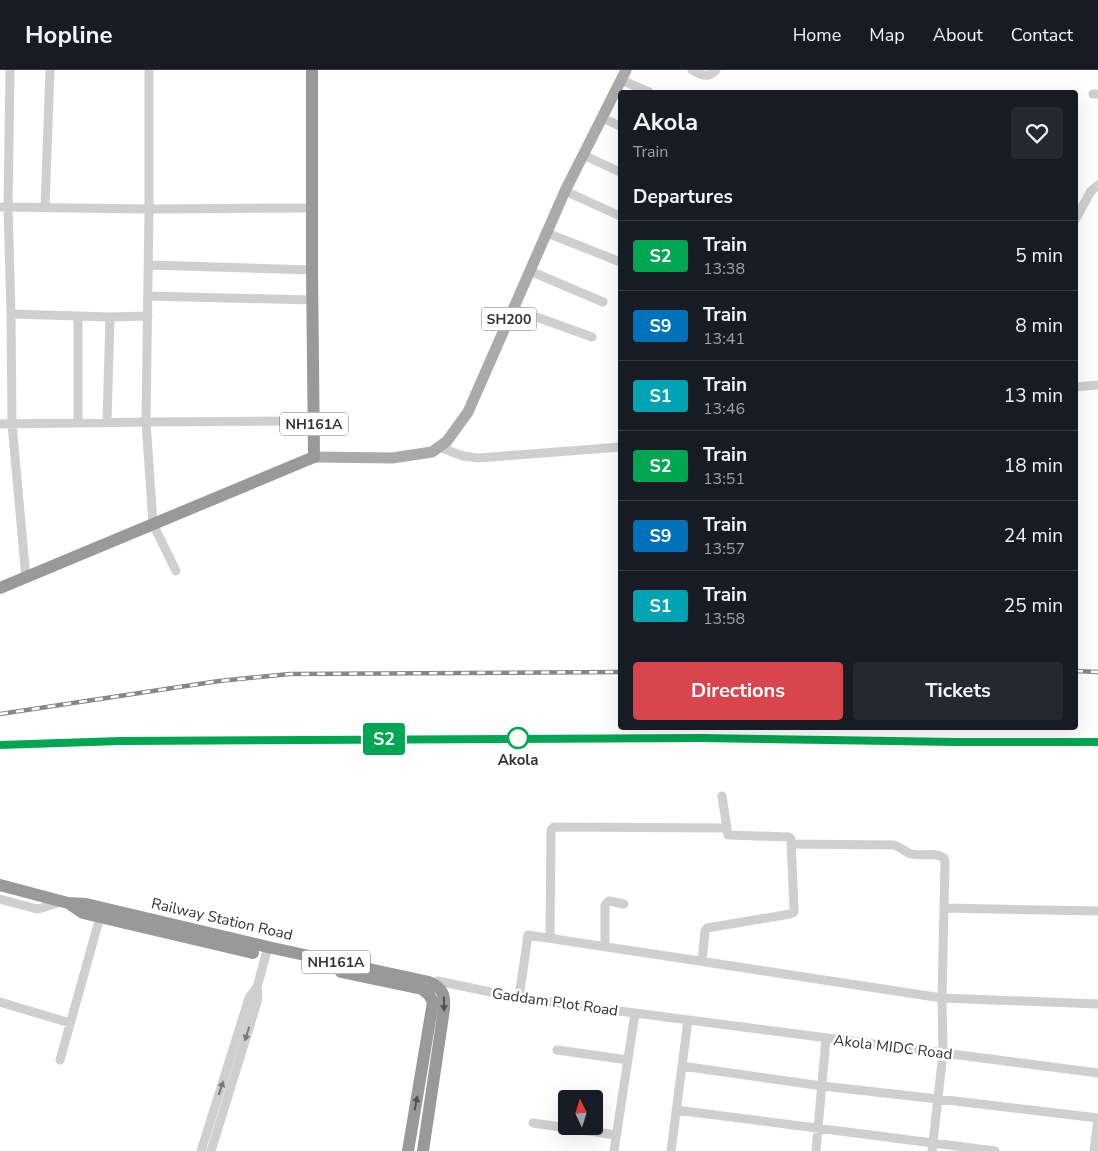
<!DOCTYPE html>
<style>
body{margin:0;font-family:"Nunito Sans",sans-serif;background:#242831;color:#f1f3f6;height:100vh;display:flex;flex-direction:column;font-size:19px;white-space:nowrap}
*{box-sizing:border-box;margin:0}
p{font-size:16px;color:#9ea1a6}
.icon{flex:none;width:28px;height:28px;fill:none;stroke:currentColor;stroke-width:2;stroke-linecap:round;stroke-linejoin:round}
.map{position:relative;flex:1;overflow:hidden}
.sheet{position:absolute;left:618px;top:20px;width:460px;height:640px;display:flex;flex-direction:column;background:#171b24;border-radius:5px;box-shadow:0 5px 20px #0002}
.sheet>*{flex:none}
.badge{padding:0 10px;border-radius:4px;font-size:18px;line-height:32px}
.needle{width:32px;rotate:356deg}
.controls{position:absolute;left:558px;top:1020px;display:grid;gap:10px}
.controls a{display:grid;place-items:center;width:45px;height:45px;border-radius:5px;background:#171b24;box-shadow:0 5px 20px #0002;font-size:25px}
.map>.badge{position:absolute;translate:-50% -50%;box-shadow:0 0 0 2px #fff}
h2{padding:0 15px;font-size:19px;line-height:45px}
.round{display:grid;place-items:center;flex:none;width:52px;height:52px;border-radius:5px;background:#242831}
.headline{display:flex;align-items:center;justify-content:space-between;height:85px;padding:0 15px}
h1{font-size:24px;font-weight:700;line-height:38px}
.action{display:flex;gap:10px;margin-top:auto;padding:10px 15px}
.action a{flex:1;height:58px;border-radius:5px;background:#d9454c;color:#fff;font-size:20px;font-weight:700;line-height:58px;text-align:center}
.action a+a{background:#242831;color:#f1f3f6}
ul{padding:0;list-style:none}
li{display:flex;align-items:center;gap:15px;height:70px;padding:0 15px;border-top:1px solid #363941}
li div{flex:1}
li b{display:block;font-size:19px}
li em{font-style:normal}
li .badge{min-width:55px;font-weight:700;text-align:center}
header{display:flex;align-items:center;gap:30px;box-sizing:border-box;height:70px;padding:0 25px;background:#171b24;border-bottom:1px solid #363941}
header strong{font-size:24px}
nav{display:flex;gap:28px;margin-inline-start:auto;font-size:18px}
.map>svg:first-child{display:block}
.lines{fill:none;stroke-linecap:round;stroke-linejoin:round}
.minor{stroke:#cfcfcf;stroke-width:9}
.major{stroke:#aaa;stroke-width:11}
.highway{stroke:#999;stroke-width:12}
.rail-casing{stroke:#878787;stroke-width:4.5}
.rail{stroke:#fff;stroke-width:2.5;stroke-dasharray:8;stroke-linecap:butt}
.oneway{fill:#515151}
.oneway2{fill:#797979}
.line-casing{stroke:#fff;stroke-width:11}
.line{stroke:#00a651;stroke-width:8}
.stop-dot{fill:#fff;stroke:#00a651;stroke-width:2.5}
.labels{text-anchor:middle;stroke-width:5;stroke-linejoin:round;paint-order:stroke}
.shield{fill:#fff;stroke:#707070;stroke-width:1}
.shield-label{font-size:14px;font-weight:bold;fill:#323232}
.stop-label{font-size:15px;font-weight:bold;fill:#323232;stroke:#fff}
.street-label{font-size:15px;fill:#323232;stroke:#fff}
</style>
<header>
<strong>Hopline</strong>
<nav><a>Home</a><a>Map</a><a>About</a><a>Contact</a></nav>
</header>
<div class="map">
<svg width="1098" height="1081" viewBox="0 0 1098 1081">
<rect width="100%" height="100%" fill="#fff"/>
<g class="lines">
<path class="minor" d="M10 0 8 137 11 244 12 354 26 508
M149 0V139L146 352 153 454 176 501
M692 0C702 5 707 9 716 0
M621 10 649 22
M1093 24H1098
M602 48 620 56
M583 85 620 102
M565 121 620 146
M0 137 149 139 313 138
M45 137 50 0
M1075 150 1091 121 1098 115
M547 163 618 191
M149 195 312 200
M530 201 603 232
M148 226 312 230
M514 239 592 267
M11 244 110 247 148 246
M78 246V353
M1075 317 1098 315
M107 352 110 247
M0 354 146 352 314 351
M439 377 463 386 478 388 620 377
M791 774 894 775C901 777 906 783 912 784 923 787 935 781 944 788L945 792 942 928 1098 934
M0 829 37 839 42 838 63 831
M945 838 1098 841
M550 868 551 760 554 757 726 758
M605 876V835L609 831 624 834
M702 891 705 861 707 858 790 844 794 842V839L791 769 789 767 728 765 722 726
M434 918 437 915 438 911 519 928 1098 1003
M519 928 528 865 942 928 943 983 932 1081
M0 932 70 953
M557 980 628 990
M60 990 100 847
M682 996 822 1016 938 1029 1098 1048
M676 1040 995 1081
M533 1053 616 1065
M201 1081 249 928 257 917 268 877
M211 1081 258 929 257 917
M614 1081 635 943
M671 1081 688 950
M816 1081 826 968
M1094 1081 1098 1048"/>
<path class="major" d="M314 387 392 388 432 382 447 371 468 342 565 121 626 0"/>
<path class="highway" d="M0 518 314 387 312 200V0
M0 815 68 833 86 834 268 877 429 912C443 918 445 925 444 939L423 1081
M70 834 83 843 253 883
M341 902 422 919 429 925 433 932 408 1081"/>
<g class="rail-casing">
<path id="rail" d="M1075 601 1098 602
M0 644 219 611 290 604 620 602
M0 675 120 671 701 667 956 672H1098"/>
</g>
<use href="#rail" class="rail"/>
</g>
<defs><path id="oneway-solid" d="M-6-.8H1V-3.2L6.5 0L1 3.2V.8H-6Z" transform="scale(1.25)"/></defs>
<g class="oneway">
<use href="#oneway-solid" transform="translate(444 934) rotate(89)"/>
<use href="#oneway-solid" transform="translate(416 1033) rotate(-80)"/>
</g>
<g class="oneway2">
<use href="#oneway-solid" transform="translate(247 964) rotate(107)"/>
<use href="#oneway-solid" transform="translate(221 1018) rotate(-72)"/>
</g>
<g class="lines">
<g class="line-casing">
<path id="line" d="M0 675 120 671 701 668 956 672H1098"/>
</g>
<use href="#line" class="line"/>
</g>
<circle class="stop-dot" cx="518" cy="668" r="10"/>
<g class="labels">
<g class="shield">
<rect x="481.5" y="237.5" width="55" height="23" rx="4"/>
<rect x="280" y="342.5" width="68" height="23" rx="4"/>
<rect x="302" y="880.5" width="68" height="23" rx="4"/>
</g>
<g class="shield-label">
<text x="509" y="254">SH200</text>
<text x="314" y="359">NH161A</text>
<text x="336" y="897">NH161A</text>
</g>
<g class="stop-label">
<text x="518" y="695">Akola</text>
</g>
<g class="street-label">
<text transform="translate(222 849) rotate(13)" y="5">Railway Station Road</text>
<text transform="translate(555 932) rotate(8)" y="5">Gaddam Plot Road</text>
<text transform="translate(893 977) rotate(7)" y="5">Akola MIDC Road</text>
</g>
</g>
</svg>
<div class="controls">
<a><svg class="needle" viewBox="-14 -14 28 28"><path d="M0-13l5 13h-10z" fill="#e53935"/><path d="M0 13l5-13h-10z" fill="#9ea1a6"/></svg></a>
</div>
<b class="badge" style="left:384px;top:669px;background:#00a651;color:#fff">S2</b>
<section class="sheet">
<div class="headline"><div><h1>Akola</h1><p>Train</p></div><a class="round"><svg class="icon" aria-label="heart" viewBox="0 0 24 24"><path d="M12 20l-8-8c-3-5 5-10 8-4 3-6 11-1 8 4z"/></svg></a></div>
<h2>Departures</h2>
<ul>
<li><span class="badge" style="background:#00a651;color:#fff">S2</span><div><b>Train</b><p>13:38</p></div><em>5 min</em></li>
<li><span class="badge" style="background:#0072bc;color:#fff">S9</span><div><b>Train</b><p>13:41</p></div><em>8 min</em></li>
<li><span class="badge" style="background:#00a3b4;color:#fff">S1</span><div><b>Train</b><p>13:46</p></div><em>13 min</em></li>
<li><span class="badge" style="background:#00a651;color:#fff">S2</span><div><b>Train</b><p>13:51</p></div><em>18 min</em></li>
<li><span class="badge" style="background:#0072bc;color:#fff">S9</span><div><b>Train</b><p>13:57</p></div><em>24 min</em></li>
<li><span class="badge" style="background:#00a3b4;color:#fff">S1</span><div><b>Train</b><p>13:58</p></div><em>25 min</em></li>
</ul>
<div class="action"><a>Directions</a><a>Tickets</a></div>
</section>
</div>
